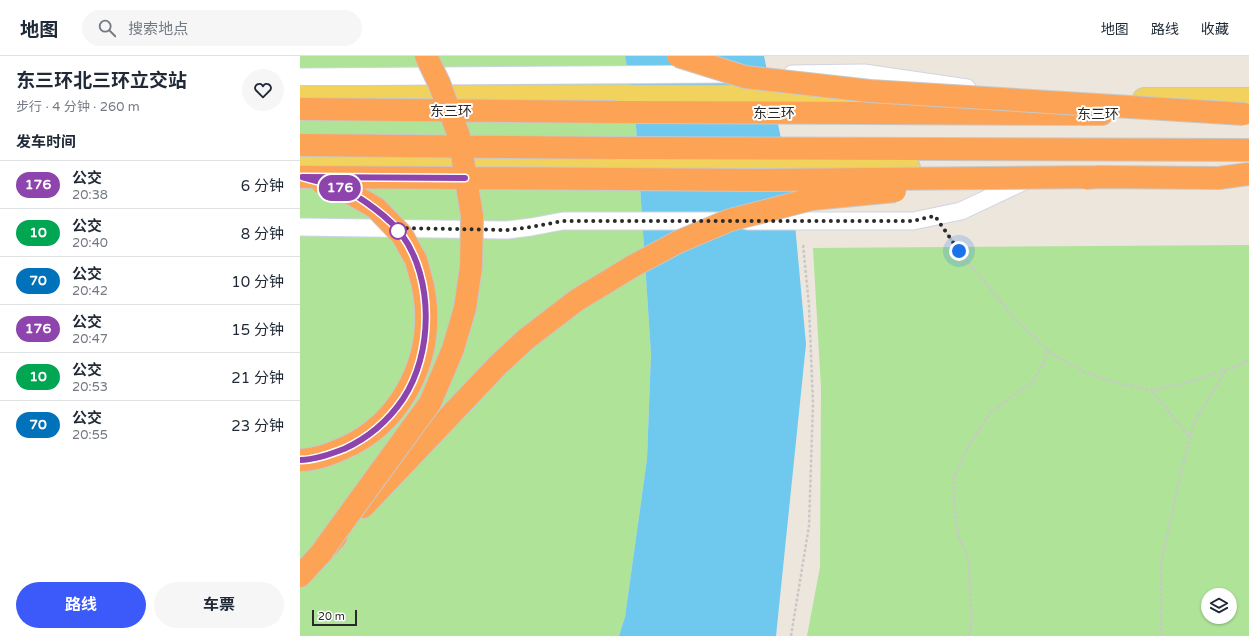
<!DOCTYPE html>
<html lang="zh">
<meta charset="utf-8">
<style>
body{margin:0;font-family:"Varela Round","Noto Sans SC",sans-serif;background:#f6f6f7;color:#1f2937;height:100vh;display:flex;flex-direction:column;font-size:15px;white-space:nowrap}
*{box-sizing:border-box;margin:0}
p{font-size:13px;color:#747a83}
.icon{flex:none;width:22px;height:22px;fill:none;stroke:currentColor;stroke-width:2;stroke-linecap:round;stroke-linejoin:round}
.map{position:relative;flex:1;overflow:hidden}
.panel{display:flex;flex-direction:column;background:#fff;width:300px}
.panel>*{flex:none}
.badge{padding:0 8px;border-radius:13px;font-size:14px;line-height:26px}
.fabs{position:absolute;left:901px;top:532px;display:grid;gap:8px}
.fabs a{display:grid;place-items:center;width:36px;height:36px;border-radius:50%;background:#fff;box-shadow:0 1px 3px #0004;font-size:20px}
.scale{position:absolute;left:12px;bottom:10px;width:45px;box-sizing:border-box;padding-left:4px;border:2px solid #2a2a2a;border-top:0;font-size:11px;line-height:14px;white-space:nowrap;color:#2a2a2a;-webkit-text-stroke:3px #fff;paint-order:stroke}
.you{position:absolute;width:20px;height:20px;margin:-10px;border:3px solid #fff;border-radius:50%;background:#1a73e8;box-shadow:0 0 0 6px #1a73e833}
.map>.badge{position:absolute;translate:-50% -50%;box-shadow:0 0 0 2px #fff}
h2{padding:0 16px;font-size:15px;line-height:36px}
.round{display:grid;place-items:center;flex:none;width:42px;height:42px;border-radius:21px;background:#f6f6f7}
.summary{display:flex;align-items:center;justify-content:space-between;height:68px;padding:0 16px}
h1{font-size:19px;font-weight:700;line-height:30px}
.button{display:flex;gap:8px;margin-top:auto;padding:8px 16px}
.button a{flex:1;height:46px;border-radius:24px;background:#3c5af9;color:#fff;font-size:16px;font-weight:700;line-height:46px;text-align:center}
.button a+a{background:#f6f6f7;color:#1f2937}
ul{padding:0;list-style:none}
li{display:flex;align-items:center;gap:12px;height:48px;padding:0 16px;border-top:1px solid #e0e1e3}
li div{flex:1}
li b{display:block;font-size:15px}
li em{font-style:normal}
li .badge{min-width:44px;font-weight:700;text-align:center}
header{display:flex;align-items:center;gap:24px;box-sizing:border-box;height:56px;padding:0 20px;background:#fff;border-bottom:1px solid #e0e1e3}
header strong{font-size:19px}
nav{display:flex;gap:22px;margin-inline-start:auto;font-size:14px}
.search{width:280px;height:36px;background:#f6f6f7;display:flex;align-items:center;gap:10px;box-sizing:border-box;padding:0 14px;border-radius:22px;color:#747a83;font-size:15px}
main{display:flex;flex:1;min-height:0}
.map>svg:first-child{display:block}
.green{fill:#afe398;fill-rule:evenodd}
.water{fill:#6fc8ee}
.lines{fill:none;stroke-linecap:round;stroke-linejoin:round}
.minor-casing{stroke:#d1d4e3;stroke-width:19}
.major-casing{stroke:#c8c8c8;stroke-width:24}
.highway-casing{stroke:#c8c8c8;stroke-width:24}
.path{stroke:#c8c8c8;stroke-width:2.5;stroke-dasharray:3 2;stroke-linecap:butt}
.minor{stroke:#fff;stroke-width:17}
.major{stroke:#f0d25d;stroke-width:22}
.highway{stroke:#fda355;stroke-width:22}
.highway-bridge-casing{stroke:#c8c8c8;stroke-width:24;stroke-linecap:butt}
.highway-bridge{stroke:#fda355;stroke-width:22}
.line-casing{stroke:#fff;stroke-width:9}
.line{stroke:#8e44ad;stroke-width:6}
.walk{stroke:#2a2a2a;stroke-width:4;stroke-dasharray:0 7.2}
.stop-dot{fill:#fff;stroke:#8e44ad;stroke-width:2}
.labels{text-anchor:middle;stroke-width:4;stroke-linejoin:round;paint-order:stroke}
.street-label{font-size:14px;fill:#2a2a2a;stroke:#fff}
</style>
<header>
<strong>地图</strong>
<div class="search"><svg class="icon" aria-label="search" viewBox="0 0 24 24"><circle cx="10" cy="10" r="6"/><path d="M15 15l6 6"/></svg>搜索地点</div>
<nav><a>地图</a><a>路线</a><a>收藏</a></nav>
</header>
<main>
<section class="panel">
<div class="summary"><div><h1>东三环北三环立交站</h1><p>步行 · 4 分钟 · 260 m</p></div><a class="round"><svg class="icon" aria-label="heart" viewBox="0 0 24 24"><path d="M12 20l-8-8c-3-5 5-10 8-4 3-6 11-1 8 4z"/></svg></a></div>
<h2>发车时间</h2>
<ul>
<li><span class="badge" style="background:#8e44ad;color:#fff">176</span><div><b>公交</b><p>20:38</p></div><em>6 分钟</em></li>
<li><span class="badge" style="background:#00a651;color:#fff">10</span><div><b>公交</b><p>20:40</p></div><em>8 分钟</em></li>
<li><span class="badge" style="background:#0072bc;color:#fff">70</span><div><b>公交</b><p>20:42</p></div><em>10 分钟</em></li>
<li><span class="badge" style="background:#8e44ad;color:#fff">176</span><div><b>公交</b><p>20:47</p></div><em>15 分钟</em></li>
<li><span class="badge" style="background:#00a651;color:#fff">10</span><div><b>公交</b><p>20:53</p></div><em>21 分钟</em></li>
<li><span class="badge" style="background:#0072bc;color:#fff">70</span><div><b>公交</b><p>20:55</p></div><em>23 分钟</em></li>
</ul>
<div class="button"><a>路线</a><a>车票</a></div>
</section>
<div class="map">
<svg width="949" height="580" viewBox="0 0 949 580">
<rect width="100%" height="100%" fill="#ece6dc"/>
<path class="green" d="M0 0H325L335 54 351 298 347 403 325 561 319 580H0Z
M949 189V580H507L520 511 521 332 513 192ZM908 539H930V561H908Z"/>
<path class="water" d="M325 0H464L492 136 506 288 476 580H319L325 561 347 403 351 298 335 54Z"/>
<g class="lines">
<g class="minor-casing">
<path id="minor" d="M492 18 564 17 667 32
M0 21 424 18
M447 165H613L661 155 729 123
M0 171 207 174 231 171 263 165H423"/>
</g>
<g class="major-casing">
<path id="major" d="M0 40 558 41
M844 43H949
M0 110 609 112"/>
</g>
<g class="highway-casing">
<path id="highway" d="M316 56 802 58
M316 92 949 94
M0 404C15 404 31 398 44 392 97 369 129 312 126 254 126 246 124 238 123 230
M63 451 198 309 226 283 277 244 333 210
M0 520 36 481"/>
</g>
<path class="path" d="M644 174 668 206 716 264 751 297 784 316 812 326 852 334 889 326 940 309 949 304
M852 335 890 382
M491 580 509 470 513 347 509 250 503 188
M669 580 672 566 668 501 658 480 654 446V421L670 387 690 357 714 339 731 328 743 308 747 294
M861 580V507L881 416 894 367 925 315"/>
<use href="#minor" class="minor"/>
<use href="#major" class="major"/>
<use href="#highway" class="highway"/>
<g class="highway-bridge-casing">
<path id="highway-bridge" d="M378 0 445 21 570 35 944 58
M0 53 316 56
M0 89 316 92
M0 121 459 124 799 121
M785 122 799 121 919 122 949 118
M22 127 43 133 76 152 102 179 116 204 123 230
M333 210 378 186 430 164 512 143 595 135
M23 494 130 347 153 293 165 252 171 211 172 160 159 80 139 27 126 0"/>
</g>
<use href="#highway-bridge" class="highway-bridge"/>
</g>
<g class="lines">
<g class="line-casing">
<path id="line" d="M0 404C15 404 30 398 44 393 68 382 88 365 103 343 133 298 134 223 102 179 91 163 61 141 43 133 30 128 16 125 2 121L165 122"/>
</g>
<use href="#line" class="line"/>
<path class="walk" d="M98 175 96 172 207 174 231 171 263 165H612L635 160 659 195"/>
</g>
<circle class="stop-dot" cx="98" cy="175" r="8"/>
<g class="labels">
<g class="street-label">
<text x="151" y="60">东三环</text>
<text x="474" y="62">东三环</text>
<text x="798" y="63">东三环</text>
</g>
</g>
</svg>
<div class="fabs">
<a><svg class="icon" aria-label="layers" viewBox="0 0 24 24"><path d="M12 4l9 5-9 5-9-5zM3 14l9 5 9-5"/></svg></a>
</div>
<div class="scale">20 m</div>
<div class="you" style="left:659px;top:195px"></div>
<b class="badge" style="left:40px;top:132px;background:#8e44ad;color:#fff">176</b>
</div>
</main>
